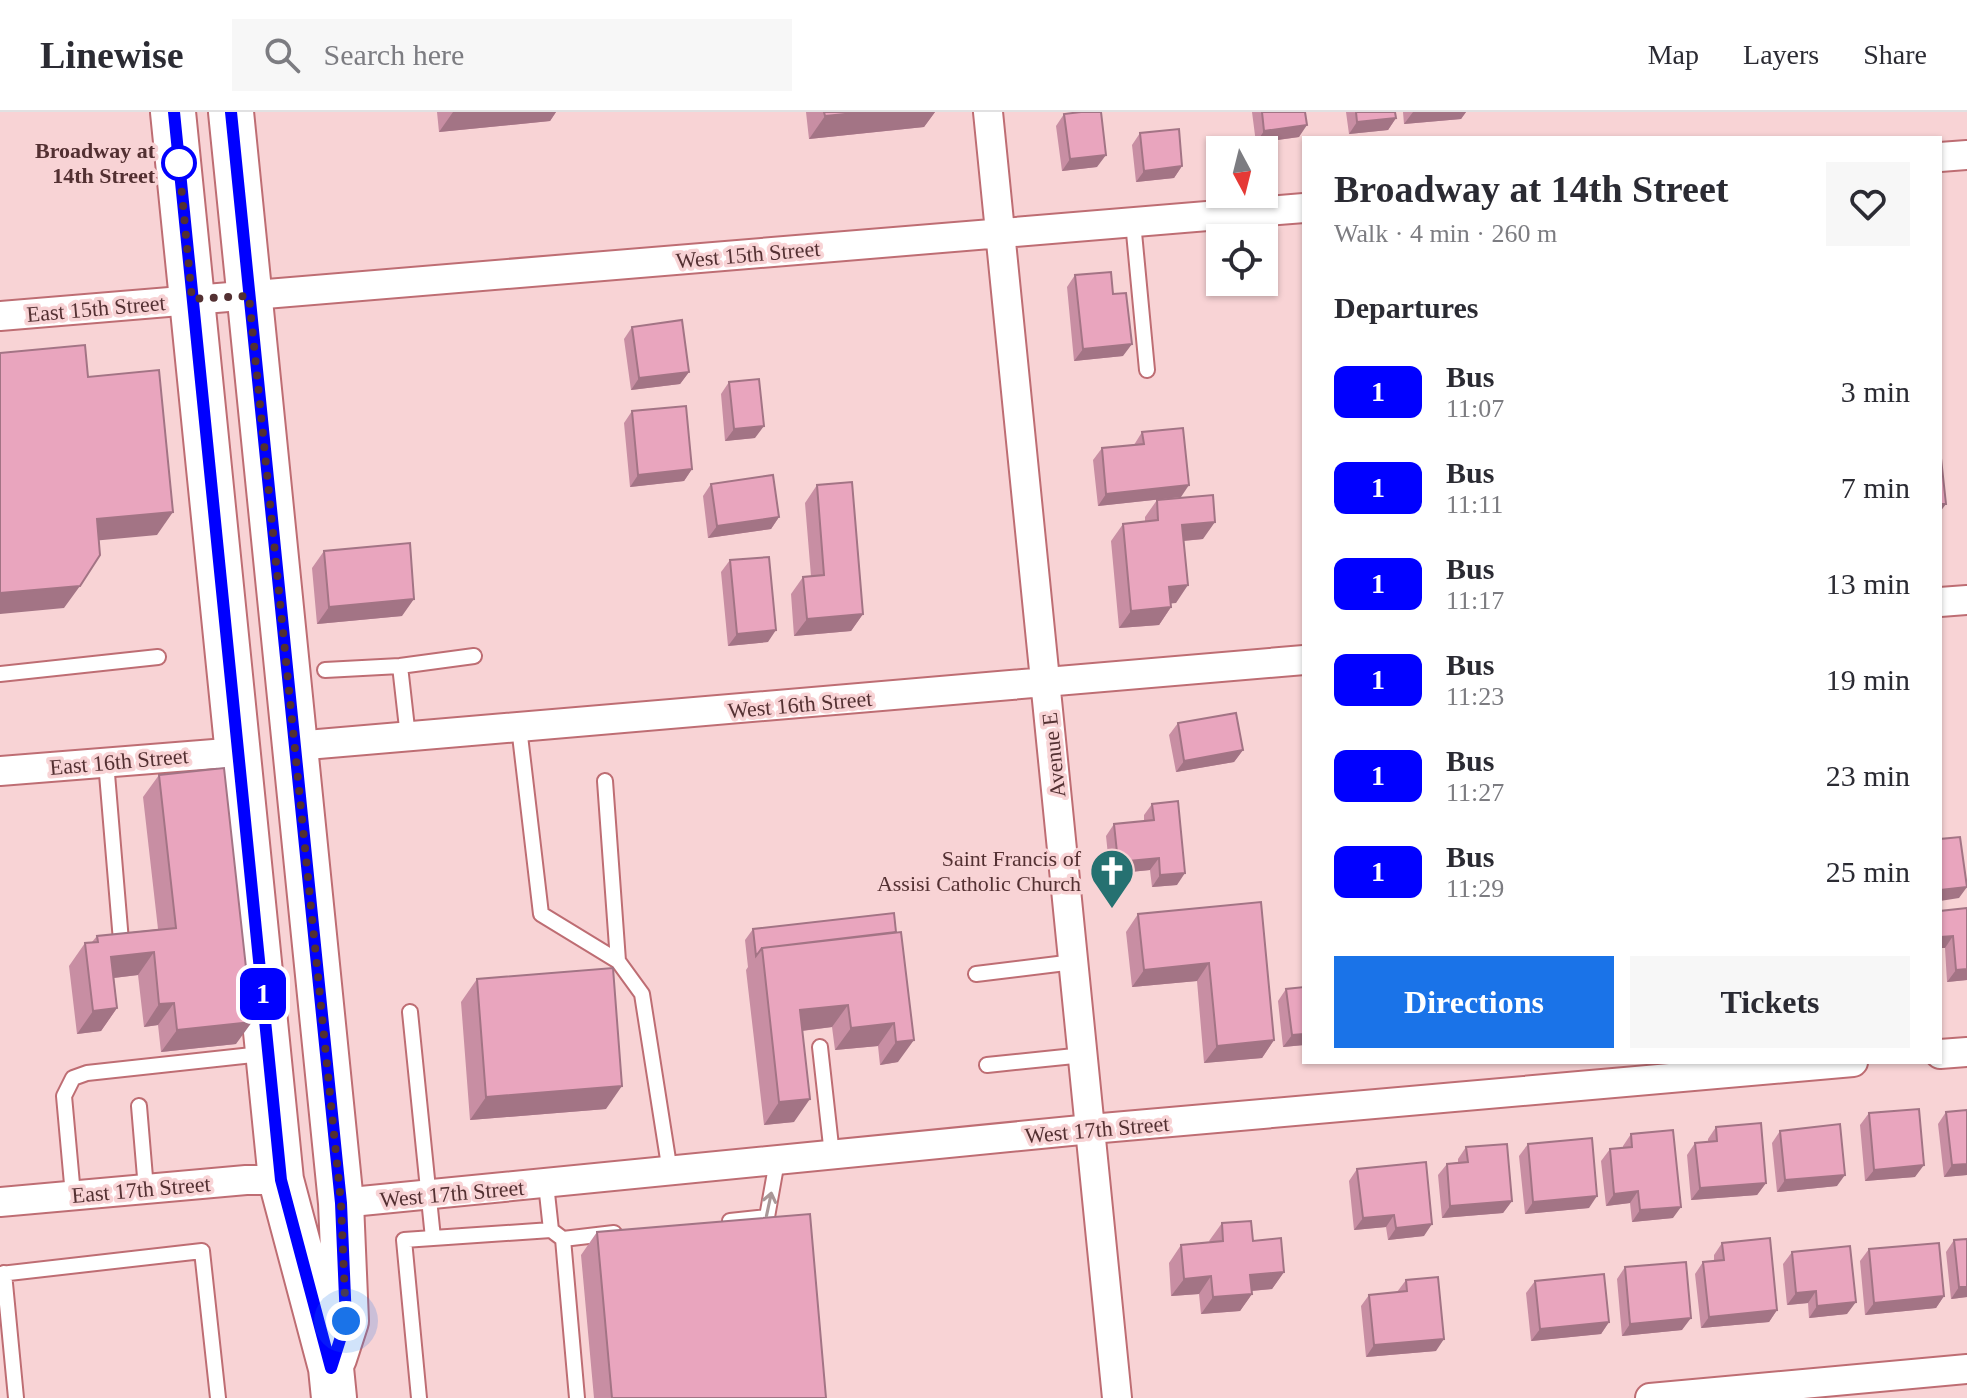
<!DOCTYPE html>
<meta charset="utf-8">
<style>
body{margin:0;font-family:Georgia,serif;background:#f7f7f7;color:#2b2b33;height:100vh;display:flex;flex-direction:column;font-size:30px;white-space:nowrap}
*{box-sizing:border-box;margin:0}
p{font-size:26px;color:#7c7c81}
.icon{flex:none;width:44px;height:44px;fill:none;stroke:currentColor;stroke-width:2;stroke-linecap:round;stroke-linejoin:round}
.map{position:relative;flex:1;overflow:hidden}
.side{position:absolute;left:1302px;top:24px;width:640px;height:928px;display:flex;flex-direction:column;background:#fff;border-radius:0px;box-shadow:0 2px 6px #0004}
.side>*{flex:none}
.badge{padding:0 16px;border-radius:12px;font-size:28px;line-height:52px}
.needle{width:52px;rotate:173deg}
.tools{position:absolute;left:1206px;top:24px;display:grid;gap:16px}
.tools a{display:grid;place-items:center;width:72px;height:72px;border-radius:0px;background:#fff;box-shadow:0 2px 6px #0004;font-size:40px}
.you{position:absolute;width:40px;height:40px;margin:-20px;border:6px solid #fff;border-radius:50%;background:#1a73e8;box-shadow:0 0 0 12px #1a73e833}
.map>.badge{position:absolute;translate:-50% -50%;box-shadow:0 0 0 4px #fff}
h2{padding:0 32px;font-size:30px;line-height:72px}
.round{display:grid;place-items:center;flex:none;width:84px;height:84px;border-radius:0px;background:#f7f7f7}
.overview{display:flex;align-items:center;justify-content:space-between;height:136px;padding:0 32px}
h1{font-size:38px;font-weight:700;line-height:60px}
.action{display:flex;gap:16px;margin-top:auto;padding:16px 32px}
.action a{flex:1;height:92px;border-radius:0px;background:#1a73e8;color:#fff;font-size:32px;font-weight:700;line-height:92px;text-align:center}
.action a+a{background:#f7f7f7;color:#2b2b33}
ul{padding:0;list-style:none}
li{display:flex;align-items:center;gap:24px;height:96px;padding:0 32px}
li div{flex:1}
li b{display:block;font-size:30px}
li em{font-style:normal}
li .badge{min-width:88px;font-weight:700;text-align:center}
header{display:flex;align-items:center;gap:48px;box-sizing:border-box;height:112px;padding:0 40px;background:#fff;border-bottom:2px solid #e1e1e2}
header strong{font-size:38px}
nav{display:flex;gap:44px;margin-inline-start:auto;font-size:28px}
.search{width:560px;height:72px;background:#f7f7f7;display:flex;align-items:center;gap:20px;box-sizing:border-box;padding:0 28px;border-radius:0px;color:#7c7c81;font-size:30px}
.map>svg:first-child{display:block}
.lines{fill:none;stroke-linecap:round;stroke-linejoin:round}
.lane-casing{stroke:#be6d73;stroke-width:18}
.street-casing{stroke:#be6d73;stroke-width:32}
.primary-casing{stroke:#be6d73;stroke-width:48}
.lane{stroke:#fff;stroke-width:14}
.street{stroke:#fff;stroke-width:28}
.primary{stroke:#fff;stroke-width:44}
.wall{fill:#c88ea3}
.shaded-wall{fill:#a37485}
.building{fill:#e9a5be;stroke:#a37485;stroke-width:2}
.oneway{stroke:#a99898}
.line-casing{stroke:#fff;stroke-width:18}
.line{stroke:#00f;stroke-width:12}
.walk{stroke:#533032;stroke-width:8;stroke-dasharray:0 14.4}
.stop-dot{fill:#fff;stroke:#00f;stroke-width:4}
.labels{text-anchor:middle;stroke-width:7;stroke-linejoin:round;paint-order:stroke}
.stop-label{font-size:22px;font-weight:bold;fill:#533032;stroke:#f8d3d5;text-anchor:end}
.street-label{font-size:22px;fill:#533032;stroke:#f8d3d5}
.poi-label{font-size:22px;fill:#533032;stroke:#f8d3d5;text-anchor:end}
</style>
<header>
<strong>Linewise</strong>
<div class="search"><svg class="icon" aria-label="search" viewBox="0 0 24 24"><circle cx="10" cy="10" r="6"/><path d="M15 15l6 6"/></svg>Search here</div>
<nav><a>Map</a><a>Layers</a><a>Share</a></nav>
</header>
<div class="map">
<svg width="1967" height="1286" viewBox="0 0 1967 1286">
<rect width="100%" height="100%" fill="#f8d3d5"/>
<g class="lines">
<g class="lane-casing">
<path id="lane" d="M1133 110 1147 258
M400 554 408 625
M325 558 400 554 474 544
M0 562 158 545
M519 615 541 802 618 849
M106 650 121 829
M605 669 618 849 642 882 670 1060
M976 862 1074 850
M410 900 433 1126 404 1128 419 1286
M820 935 832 1043
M987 953 1084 943
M139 994 146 1077
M546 1072 551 1118 563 1127 577 1286
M73 1083 64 984 73 966 87 961 262 942
M730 1109 767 1105 777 1049
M433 1126 551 1118
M563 1127 614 1121
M4 1161 16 1286
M0 1162 202 1139 218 1286"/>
</g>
<g class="street-casing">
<path id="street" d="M988 0 1117 1286
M1940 45 1967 43
M0 204 1304 96
M1940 490 1967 488
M295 634 1304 548
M0 659 239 640
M1940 942 1967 940
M0 1090 246 1068H281
M341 1091 1091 1017 1853 950
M1650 1286 1967 1257"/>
</g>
<g class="primary-casing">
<path id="primary" d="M173 0 281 1068 331 1256 334 1286
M231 0 341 1091 346 1209 334 1246"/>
</g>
<use href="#lane" class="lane"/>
<use href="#street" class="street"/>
<use href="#primary" class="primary"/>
</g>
<path class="wall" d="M437 0H556L550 9 439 20Z
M806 0H935L924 15 809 27Z
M1252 0H1305L1299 25 1256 31Z
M1346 0H1395L1396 6 1388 18 1349 22Z
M1403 0H1466L1461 7 1404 12Z
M1064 2 1097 55 1062 59 1056 14Z
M1140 21 1182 54 1174 66 1136 70 1132 33Z
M1075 163 1113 182 1123 244 1074 249 1067 175Z
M632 215 689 260 680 272 631 278 624 227Z
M729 270 755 326 725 329 721 282Z
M632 299 692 357 684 369 630 375 624 311Z
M1142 320 1181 385 1098 394 1093 348 1102 336 1134 333Z
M711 372 779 405 771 417 708 426 703 384Z
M817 373 863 502 851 519 794 524 791 482 803 465 811 464 805 391Z
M1157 388 1203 427 1184 429 1176 491H1171V495L1159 513 1119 516 1111 429 1123 412 1145 410V405Z
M324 439 402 504 317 512 312 456Z
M730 448 768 530 728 534 721 460Z
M1178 611 1243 638 1234 650 1176 660 1169 623Z
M159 663 236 932 161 940 158 913 144 915 138 863 114 866 117 896 101 919 77 922 69 854 85 831 92 830 97 824 158 817 143 685Z
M1152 692 1177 773 1152 775 1150 758 1110 762 1106 724 1114 712 1144 709V703Z
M1261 790 1274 928 1262 946 1204 951 1197 869 1132 875 1126 820 1138 802Z
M1967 796V868L1947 870 1945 836H1940V799Z
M894 801 898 950 880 953 878 934 835 938 832 915 802 919 794 1010 764 1013 746 858 748 855 745 828 753 817Z
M477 867 606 997 470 1008 461 890Z
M1304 875V933L1283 935 1278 889 1286 877Z
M1946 1000 1967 1063 1944 1065 1938 1012Z
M1869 1001 1915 1065 1865 1069 1860 1013Z
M1716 1015 1766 1071 1757 1083 1691 1088 1687 1043 1695 1031 1708 1030V1027Z
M1780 1019 1837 1074 1777 1080 1772 1031Z
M1631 1022 1673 1106 1632 1110 1630 1091 1606 1094 1601 1049 1610 1037 1623 1036V1034Z
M1528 1032 1589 1096 1525 1102 1519 1044Z
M1466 1035 1512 1089 1503 1101 1442 1106 1438 1063 1447 1052 1458 1050V1047Z
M1357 1057 1424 1124 1388 1128 1386 1115 1354 1118 1349 1069Z
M1222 1111 1253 1129 1284 1160 1272 1177 1252 1179V1182L1240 1199 1201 1202 1199 1182 1171 1184 1169 1151 1181 1133 1210 1130 1209 1129Z
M597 1120 826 1286H594L581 1143Z
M1954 1128 1967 1185 1951 1187 1946 1140Z
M1722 1131 1777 1198 1769 1210 1701 1216 1695 1162 1703 1150 1714 1149V1143Z
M1869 1137 1944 1184 1936 1196 1865 1203 1860 1149Z
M1792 1140 1847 1202 1809 1206 1808 1191 1787 1193 1783 1152Z
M1625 1155 1682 1218 1622 1224 1617 1167Z
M1406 1168 1436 1239 1366 1245 1361 1194 1369 1183 1397 1180Z
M1535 1169 1609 1210 1601 1222 1531 1229 1526 1181Z"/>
<path class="shaded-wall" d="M453 0H556L550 9 439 20Z
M865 0H935L924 15 809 27 825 4Z
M1413 0H1466L1461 7 1404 12Z
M1396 6 1388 18 1349 22 1357 10Z
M1307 13 1299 25 1256 31 1264 19Z
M1106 43 1097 55 1062 59 1070 47Z
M1182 54 1174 66 1136 70 1144 59Z
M1132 232 1123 244 1074 249 1083 237Z
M689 260 680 272 631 278 639 266Z
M764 314 755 326 725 329 734 317Z
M692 357 684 369 630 375 638 363Z
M1189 373 1181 385 1098 394 1106 382Z
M1940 392H1946L1940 400Z
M173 400 157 423 81 430 97 407Z
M779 405 771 417 708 426 717 414Z
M1215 410 1203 427 1170 430 1182 413Z
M1188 473 1176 491 1157 493 1169 475Z
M80 474 64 496 0 502V481Z
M414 487 402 504 317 512 329 495Z
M1171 495 1159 513 1119 516 1131 499Z
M863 502 851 519 794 524 807 507Z
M776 518 768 530 728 534 737 522Z
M1243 638 1234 650 1176 660 1184 649Z
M1159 746 1150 758 1110 762 1118 750Z
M1185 761 1177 773 1152 775 1160 763Z
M1967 775 1959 786 1940 789V778Z
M1953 824 1945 836H1940V825Z
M154 840 138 863 96 868 111 845Z
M1209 851 1197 869 1132 875 1144 858Z
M1967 857V868L1947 870 1956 858Z
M174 891 158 913 144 915 159 892Z
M848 893 832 915 784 921 800 898Z
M117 896 101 919 77 922 93 899Z
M252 910 236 932 161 940 177 918Z
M894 911 878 934 835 938 851 916Z
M1304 922V933L1283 935 1292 923Z
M914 928 898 950 880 953 896 930Z
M1274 928 1262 946 1204 951 1217 934Z
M622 974 606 997 470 1008 486 985Z
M810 987 794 1010 764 1013 779 990Z
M1967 1052V1063L1944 1065 1952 1053Z
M1924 1053 1915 1065 1865 1069 1874 1058Z
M1845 1063 1837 1074 1777 1080 1785 1068Z
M1766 1071 1757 1083 1691 1088 1700 1076Z
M1638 1079 1630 1091 1606 1094 1614 1082Z
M1597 1084 1589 1096 1525 1102 1533 1090Z
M1512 1089 1503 1101 1442 1106 1450 1094Z
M1681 1095 1673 1106 1632 1110 1640 1098Z
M1394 1103 1386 1115 1354 1118 1363 1106Z
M1432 1112 1424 1124 1388 1128 1396 1116Z
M1284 1160 1272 1177 1238 1180 1250 1163Z
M1211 1164 1199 1182 1171 1184 1184 1167Z
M1959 1175H1967V1185L1951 1187Z
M1816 1179 1808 1191 1787 1193 1796 1181Z
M1252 1182 1240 1199 1201 1202 1213 1185Z
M1944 1184 1936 1196 1865 1203 1874 1191Z
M1856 1190 1847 1202 1809 1206 1817 1194Z
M1777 1198 1769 1210 1701 1216 1709 1205Z
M1691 1206 1682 1218 1622 1224 1630 1212Z
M1609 1210 1601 1222 1531 1229 1540 1217Z
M1444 1227 1436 1239 1366 1245 1374 1233Z"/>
<path class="building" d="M824 0H865L825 4Z
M1081 0H1101L1106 43 1070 47 1064 2Z
M1262 0H1305L1307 13 1264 19Z
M1356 0H1395L1396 6 1357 10Z
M1179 17 1182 54 1144 59 1140 21Z
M1111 160 1113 182 1126 181 1132 232 1083 237 1075 163Z
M682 208 689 260 639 266 632 215Z
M85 233 88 265 159 258 173 400 97 407 100 443 80 474 0 481V241Z
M759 267 764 314 734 317 729 270Z
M686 294 692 357 638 363 632 299Z
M1183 316 1189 373 1106 382 1102 336 1144 332 1142 320Z
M1940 337 1946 392H1940Z
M773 363 779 405 717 414 711 372Z
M852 370 863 502 807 507 803 465 824 463 817 373Z
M1213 383 1215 410 1182 413 1188 473 1169 475 1171 495 1131 499 1123 412 1158 408 1157 388Z
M410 431 414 487 329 495 324 439Z
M769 445 776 518 737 522 730 448Z
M1236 601 1243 638 1184 649 1178 611Z
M224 656 252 910 177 918 174 891 159 892 154 840 111 845 117 896 93 899 85 831 98 830 97 824 176 816 159 663Z
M1178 689 1185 761 1160 763 1159 746 1118 750 1114 712 1154 708 1152 692Z
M1960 725 1967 775 1940 778V727Z
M1261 790 1274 928 1217 934 1209 851 1144 858 1138 802Z
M1967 796V857L1956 858 1953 824 1940 825V799Z
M894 801 896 820 762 836 756 844 753 817Z
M901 820 914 928 896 930 894 911 851 916 848 893 800 898 810 987 779 990 762 836Z
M613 856 622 974 486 985 477 867Z
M1304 875V922L1292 923 1286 877Z
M1919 997 1924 1053 1874 1058 1869 1001Z
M1967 998V1052L1952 1053 1946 1000Z
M1761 1011 1766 1071 1700 1076 1695 1031 1717 1029 1716 1015Z
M1840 1012 1845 1063 1785 1068 1780 1019Z
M1673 1018 1681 1095 1640 1098 1638 1079 1614 1082 1610 1037 1632 1035 1631 1022Z
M1592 1026 1597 1084 1533 1090 1528 1032Z
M1507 1032 1512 1089 1450 1094 1447 1052 1468 1050 1466 1035Z
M1426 1050 1432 1112 1396 1116 1394 1103 1363 1106 1357 1057Z
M810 1102 826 1286H612L597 1120Z
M1251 1109 1253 1129 1281 1126 1284 1160 1250 1163 1252 1182 1213 1185 1211 1164 1184 1167 1181 1133 1223 1129 1222 1111Z
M1770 1126 1777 1198 1709 1205 1703 1150 1724 1148 1722 1131Z
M1967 1127V1175H1959L1954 1128Z
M1939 1131 1944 1184 1874 1191 1869 1137Z
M1850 1134 1856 1190 1817 1194 1816 1179 1796 1181 1792 1140Z
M1686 1150 1691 1206 1630 1212 1625 1155Z
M1604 1162 1609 1210 1540 1217 1535 1169Z
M1438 1165 1444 1227 1374 1233 1369 1183 1407 1179 1406 1168Z"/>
<defs><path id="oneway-shaft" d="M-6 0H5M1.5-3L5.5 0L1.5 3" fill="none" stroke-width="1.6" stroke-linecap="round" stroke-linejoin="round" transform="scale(2)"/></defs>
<use class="oneway" href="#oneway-shaft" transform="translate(769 1092) rotate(-78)"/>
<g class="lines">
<g class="line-casing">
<path id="line" d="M174 0 281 1068 331 1256 346 1209 341 1091 231 0"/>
</g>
<use href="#line" class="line"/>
<path class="walk" d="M179 51 192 187 249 184 341 1091 346 1209"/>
</g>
<defs>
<g id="church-pin" transform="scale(2.3)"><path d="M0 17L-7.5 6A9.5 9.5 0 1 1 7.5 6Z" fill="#267171" stroke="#f8d3d5"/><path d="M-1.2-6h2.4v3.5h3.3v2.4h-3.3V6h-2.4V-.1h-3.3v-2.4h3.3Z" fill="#fff"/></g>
</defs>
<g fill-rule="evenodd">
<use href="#church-pin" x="1112" y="759"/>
</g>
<circle class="stop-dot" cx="179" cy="51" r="16"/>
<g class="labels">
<g class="stop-label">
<text x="155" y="46">Broadway at<tspan x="155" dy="25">14th Street</tspan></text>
</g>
<g class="street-label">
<text transform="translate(748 142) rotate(-5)" y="8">West 15th Street</text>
<text transform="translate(96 196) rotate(-5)" y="8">East 15th Street</text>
<text transform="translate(800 592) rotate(-5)" y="8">West 16th Street</text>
<text transform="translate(1053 643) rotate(-96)" y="8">Avenue E</text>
<text transform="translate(119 649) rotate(-5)" y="8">East 16th Street</text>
<text transform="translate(1097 1017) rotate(-5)" y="8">West 17th Street</text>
<text transform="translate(141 1077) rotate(-5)" y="8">East 17th Street</text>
<text transform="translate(452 1081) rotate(-5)" y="8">West 17th Street</text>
</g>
<g class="poi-label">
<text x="1081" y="754">Saint Francis of<tspan x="1081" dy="25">Assisi Catholic Church</tspan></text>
</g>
</g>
</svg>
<div class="tools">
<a><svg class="needle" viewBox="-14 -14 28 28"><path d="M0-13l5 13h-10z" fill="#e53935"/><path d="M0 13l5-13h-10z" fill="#7c7c81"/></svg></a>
<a><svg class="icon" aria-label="locate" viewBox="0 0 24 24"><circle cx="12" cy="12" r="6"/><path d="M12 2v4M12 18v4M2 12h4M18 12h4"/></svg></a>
</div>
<div class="you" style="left:346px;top:1209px"></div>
<b class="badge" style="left:263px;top:882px;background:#00f;color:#fff">1</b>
<section class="side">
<div class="overview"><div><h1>Broadway at 14th Street</h1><p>Walk · 4 min · 260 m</p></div><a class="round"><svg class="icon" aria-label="heart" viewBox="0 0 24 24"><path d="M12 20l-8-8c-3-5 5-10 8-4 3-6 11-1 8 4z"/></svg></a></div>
<h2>Departures</h2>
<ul>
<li><span class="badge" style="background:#00f;color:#fff">1</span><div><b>Bus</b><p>11:07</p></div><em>3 min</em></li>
<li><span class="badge" style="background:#00f;color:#fff">1</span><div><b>Bus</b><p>11:11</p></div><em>7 min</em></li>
<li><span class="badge" style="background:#00f;color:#fff">1</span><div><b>Bus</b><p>11:17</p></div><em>13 min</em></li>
<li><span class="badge" style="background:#00f;color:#fff">1</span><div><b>Bus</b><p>11:23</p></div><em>19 min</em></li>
<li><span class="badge" style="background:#00f;color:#fff">1</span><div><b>Bus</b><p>11:27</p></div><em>23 min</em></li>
<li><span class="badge" style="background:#00f;color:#fff">1</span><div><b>Bus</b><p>11:29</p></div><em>25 min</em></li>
</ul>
<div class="action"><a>Directions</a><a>Tickets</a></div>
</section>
</div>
